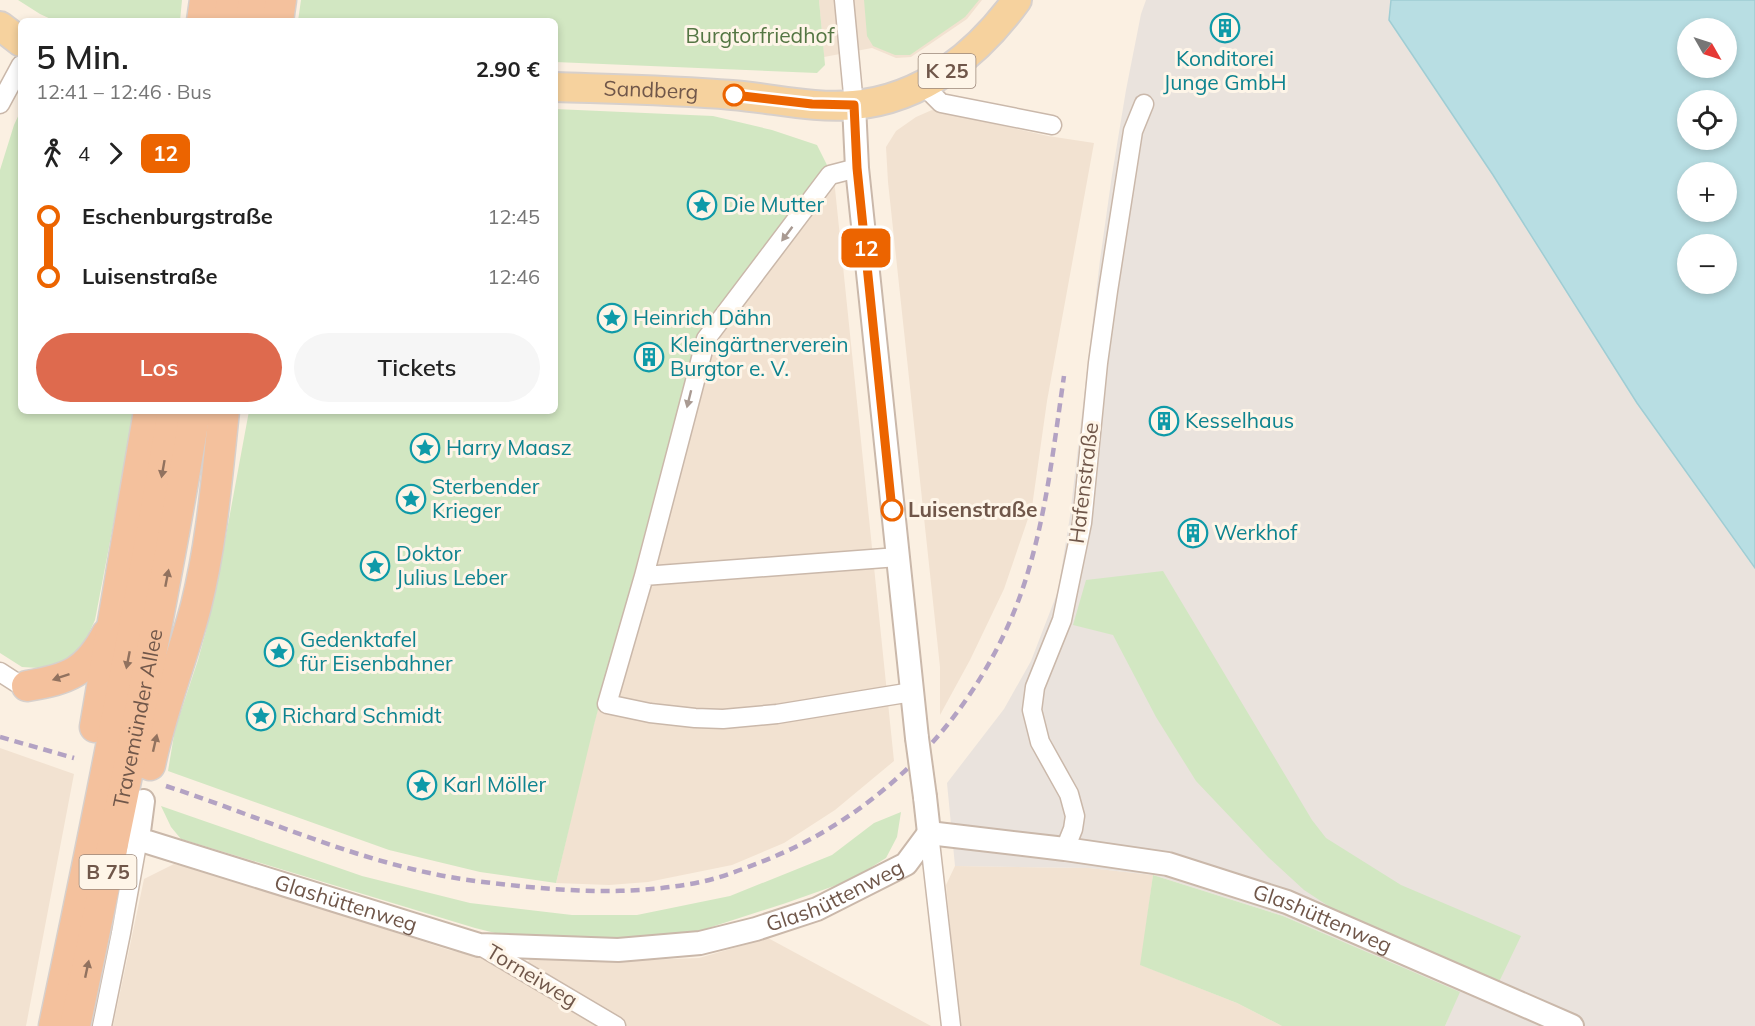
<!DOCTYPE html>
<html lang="de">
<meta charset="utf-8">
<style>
body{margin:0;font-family:Mulish,sans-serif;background:#f6f6f6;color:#222;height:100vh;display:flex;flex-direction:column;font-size:22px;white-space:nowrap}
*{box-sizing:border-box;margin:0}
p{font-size:20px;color:#767676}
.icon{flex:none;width:33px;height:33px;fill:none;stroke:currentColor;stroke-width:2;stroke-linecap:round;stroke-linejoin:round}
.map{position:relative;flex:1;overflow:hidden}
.sheet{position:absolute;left:18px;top:18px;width:540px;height:396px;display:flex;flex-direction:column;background:#fff;border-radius:9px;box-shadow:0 3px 9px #0003}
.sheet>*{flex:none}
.badge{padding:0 12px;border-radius:9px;font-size:21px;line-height:39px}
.needle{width:39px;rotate:129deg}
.buttons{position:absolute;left:1677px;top:18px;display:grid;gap:12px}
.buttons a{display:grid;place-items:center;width:60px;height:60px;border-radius:50%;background:#fff;box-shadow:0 3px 9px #0003;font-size:30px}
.map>.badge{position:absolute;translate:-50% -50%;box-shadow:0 0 0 3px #fff}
.legs{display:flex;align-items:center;gap:9px;height:66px;padding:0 18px;font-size:20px}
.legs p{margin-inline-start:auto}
.head{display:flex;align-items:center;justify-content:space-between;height:102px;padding:0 18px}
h1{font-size:33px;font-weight:600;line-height:45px}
.cta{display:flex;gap:12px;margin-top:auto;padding:12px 18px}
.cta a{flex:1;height:69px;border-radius:36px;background:#de6a4e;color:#fff;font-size:24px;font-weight:600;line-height:69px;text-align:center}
.cta a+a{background:#f6f6f6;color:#222}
ul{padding:0 18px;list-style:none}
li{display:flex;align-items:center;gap:21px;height:60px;font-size:22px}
li i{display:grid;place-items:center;width:9px;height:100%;margin:0 8px;background:currentColor}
li i::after{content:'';width:15px;height:15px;margin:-8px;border:4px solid;border-radius:50%;background:#fff}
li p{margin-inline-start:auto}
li:first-child i{background:linear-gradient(#0000 50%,currentColor 0)}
li:last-child i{background:linear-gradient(currentColor 50%,#0000 0)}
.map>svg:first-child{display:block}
.residential{fill:#f2e2d1}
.industrial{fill:#eae3dd}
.green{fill:#d2e7c2}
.water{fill:#b8dee3;stroke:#9fcdd4;stroke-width:1.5;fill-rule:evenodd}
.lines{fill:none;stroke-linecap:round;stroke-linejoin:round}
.minor-casing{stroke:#cab8aa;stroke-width:21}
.tertiary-casing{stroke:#cab8aa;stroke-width:26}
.primary-casing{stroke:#d7d0cc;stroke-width:32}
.trunk-casing{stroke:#d7d0cc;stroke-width:33}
.minor{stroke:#fff;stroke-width:18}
.tertiary{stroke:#fff;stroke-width:22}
.primary{stroke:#f6d29e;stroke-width:28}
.trunk{stroke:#f4c19d;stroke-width:30}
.rail{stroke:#b3a2c3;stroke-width:4.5;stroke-dasharray:9 6;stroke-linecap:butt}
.tertiary-bridge-casing{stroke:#cab8aa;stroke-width:26;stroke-linecap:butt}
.tertiary-bridge{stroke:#fff;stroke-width:22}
.oneway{fill:#a99a92}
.oneway2{fill:#91725f}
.line-1-casing{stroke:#fff;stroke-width:14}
.line-1{stroke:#ec6400;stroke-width:9}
.stop-1-dot{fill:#fff;stroke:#ec6400;stroke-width:3}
.labels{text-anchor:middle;stroke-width:6;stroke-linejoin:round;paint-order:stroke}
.shield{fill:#fef5e8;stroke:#9b8679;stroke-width:1.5}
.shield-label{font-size:20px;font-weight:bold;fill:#70574a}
.park-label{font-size:21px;fill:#547643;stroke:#fef5e8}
.culture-label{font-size:21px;fill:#0d838f;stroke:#fef5e8;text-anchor:start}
.street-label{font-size:21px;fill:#70574a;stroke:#fef5e8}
.stop-label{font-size:21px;font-weight:bold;fill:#70574a;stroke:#fef5e8;text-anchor:start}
</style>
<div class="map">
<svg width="1755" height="1026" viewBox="0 0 1755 1026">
<rect width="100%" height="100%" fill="#fbf0e2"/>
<path class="residential" d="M819 0H982L967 19 911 57 896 58 872 48 824 57Z
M932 110 1048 136 1094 143 1047 401 1032 507 1004 589 970 660 940 715V667L888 182 886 147 896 131 916 117Z
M829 169 834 179 894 761 835 810 784 843 732 865 648 882 609 885 556 883 586 754 697 335Z
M0 748 74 774 26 1026H0Z
M174 864 214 873 449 950 525 966 530 959 615 961 699 958 768 938 931 1026H113L144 879Z
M955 866 1089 868 1153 875 1141 965 1237 1003 1282 1026H960L946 885Z"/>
<path class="industrial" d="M1146 0H1391L1389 20 1493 175 1637 403 1755 568V1026H1445L1459 992 1283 916 1153 875 1089 868 955 866 947 783 1004 709 1031 661 1058 591 1070 516 1100 260 1112 175 1126 90 1141 14Z"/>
<path class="green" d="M18 0H182L180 21H55L40 14Z
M301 0H819L825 65 817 73 555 62V21H298Z
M864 0H979L965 17 910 55H895L873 46 867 36Z
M555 109 713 116 772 130 817 145 829 169 697 335 594 725 556 883 480 872 389 850 168 771 175 729 198 660 206 631 222 557 249 411H555Z
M21 110V411H135L95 620 84 644 68 661 38 668 22 667 0 653V170L14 125Z
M1163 571 1312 820 1326 838 1401 885 1521 936 1498 984 1339 913 1304 890 1268 857 1196 781 1156 717 1113 635 1073 625 1086 580Z
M161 806 362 876 470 903 572 915H637L730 896 832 855 874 823 901 812 897 837 886 858 851 880 786 903 699 931 641 937H552L503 935 475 928 181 839 171 827Z
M1153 875 1283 916 1460 992 1445 1026H1282L1237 1003 1140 965Z"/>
<path class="water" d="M1391 0H1755V568L1637 403 1493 175 1389 20ZM1688 28H1726V68H1688ZM1688 100H1726V140H1688ZM1688 172H1726V212H1688ZM1688 244H1726V284H1688Z"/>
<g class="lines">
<g class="minor-casing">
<path id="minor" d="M844 0 854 105
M924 86 941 103 1052 125
M0 104 21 65
M857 168 830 175 706 339 644 576 607 704 650 713 695 718 723 719 777 714 912 692
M644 576 898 557
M0 672 17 683 27 686
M929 833 951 1026
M1065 849 1073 829 1075 816 1069 794 1040 742 1032 710 1035 687 1062 620 1082 523 1098 363 1108 291 1133 131 1144 104
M479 945 616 1026
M102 1026 121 933 138 839"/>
</g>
<g class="tertiary-casing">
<g id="tertiary">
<path d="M854 105 857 168 917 738"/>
<path d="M925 797 929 833"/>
<path id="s1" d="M143 801 138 839 479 945 618 950 700 943 756 929 817 909 906 864 929 833"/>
<path id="s2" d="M929 833 1065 849 1168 864 1287 902 1572 1026"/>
</g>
</g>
<g class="primary-casing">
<g id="primary">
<path d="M0 26 21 42"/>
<path id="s3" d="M555 87C614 89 673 90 732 95 772 98 814 109 854 105 923 99 978 54 1017 0"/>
</g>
</g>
<g class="trunk-casing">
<g id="trunk">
<path d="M202 21 205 0"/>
<path d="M229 21 232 0"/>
<path d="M251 21 254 0"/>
<path d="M278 21 281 0"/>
<path d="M27 686C69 679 87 672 107 634"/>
<path d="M95 727 149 411"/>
<path d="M150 765C161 711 182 660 196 606 212 542 217 476 224 411"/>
<path d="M54 1026C97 822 138 617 173 411"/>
<path id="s4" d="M75 1026C118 821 161 617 195 411"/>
</g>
</g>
<use href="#minor" class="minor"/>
<use href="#tertiary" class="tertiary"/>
<use href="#primary" class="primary"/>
<use href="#trunk" class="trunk"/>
<path class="rail" d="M0 737 74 758
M166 786C255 815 342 855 434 874 462 880 491 883 519 886 577 892 633 894 690 884 715 880 738 871 761 862 880 816 974 719 1019 599 1045 528 1053 451 1064 376"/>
<g class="tertiary-bridge-casing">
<path id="tertiary-bridge" d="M917 738 925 797"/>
</g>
<use href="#tertiary-bridge" class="tertiary-bridge"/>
</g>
<defs><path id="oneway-solid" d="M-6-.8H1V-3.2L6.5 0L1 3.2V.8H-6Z" transform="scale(1.5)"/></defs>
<g class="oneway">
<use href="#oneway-solid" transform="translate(787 234) rotate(127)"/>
<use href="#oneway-solid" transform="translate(689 399) rotate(104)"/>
</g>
<g class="oneway2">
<use href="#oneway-solid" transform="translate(163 469) rotate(100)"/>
<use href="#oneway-solid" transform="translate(167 578) rotate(-79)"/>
<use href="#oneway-solid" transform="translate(128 660) rotate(101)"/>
<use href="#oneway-solid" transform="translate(61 677) rotate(161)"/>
<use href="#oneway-solid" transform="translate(155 743) rotate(-77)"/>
<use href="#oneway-solid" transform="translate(87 969) rotate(-78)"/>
</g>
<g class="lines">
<g class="line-1-casing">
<path id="line-1" d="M734 95 812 104 854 105 857 168 892 510"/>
</g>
<use href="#line-1" class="line-1"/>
</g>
<defs>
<g id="building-ring" transform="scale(1.5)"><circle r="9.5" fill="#fef5e8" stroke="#0f9aa8" stroke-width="1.5"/><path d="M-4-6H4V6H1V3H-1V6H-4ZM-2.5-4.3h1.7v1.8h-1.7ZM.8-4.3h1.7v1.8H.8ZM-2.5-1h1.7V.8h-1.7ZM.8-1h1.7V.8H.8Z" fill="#0f9aa8"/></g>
<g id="sight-ring" transform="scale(1.5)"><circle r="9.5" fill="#fef5e8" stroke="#0f9aa8" stroke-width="1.5"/><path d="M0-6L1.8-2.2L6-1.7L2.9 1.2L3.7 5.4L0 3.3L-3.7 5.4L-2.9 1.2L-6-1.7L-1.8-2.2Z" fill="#0f9aa8"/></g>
</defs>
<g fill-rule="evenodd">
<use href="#building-ring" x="1225" y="28"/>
<use href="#sight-ring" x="702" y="205"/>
<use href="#sight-ring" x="612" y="318"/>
<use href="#building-ring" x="649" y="357"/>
<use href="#building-ring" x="1164" y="421"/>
<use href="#sight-ring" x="425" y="448"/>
<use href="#sight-ring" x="411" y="499"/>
<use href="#building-ring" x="1193" y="533"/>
<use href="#sight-ring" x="375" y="566"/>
<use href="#sight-ring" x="279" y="652"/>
<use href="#sight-ring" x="261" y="716"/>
<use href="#sight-ring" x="422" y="785"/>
</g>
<g class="stop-1-dot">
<circle cx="734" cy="95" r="10"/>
<circle cx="892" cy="510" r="10"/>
</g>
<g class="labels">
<g class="shield">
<rect x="918.5" y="54" width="57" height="34" rx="4.5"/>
<rect x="79.5" y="855" width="57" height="34" rx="4.5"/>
</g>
<g class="shield-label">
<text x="947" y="78">K 25</text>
<text x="108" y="879">B 75</text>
</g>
<g class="park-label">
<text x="760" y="43">Burgtorfriedhof</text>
</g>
<g class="culture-label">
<text x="1225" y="66" text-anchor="middle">Konditorei<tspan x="1225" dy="24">Junge GmbH</tspan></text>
<text x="723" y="212">Die Mutter</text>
<text x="633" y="325">Heinrich Dähn</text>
<text x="670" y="352">Kleingärtnerverein<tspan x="670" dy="24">Burgtor e. V.</tspan></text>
<text x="1185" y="428">Kesselhaus</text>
<text x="446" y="455">Harry Maasz</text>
<text x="432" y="494">Sterbender<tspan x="432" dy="24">Krieger</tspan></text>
<text x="1214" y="540">Werkhof</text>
<text x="396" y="561">Doktor<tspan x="396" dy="24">Julius Leber</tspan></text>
<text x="300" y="647">Gedenktafel<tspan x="300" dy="24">für Eisenbahner</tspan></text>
<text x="282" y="723">Richard Schmidt</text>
<text x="443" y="792">Karl Möller</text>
</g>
<g class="street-label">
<text dy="7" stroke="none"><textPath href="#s3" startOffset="96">Sandberg</textPath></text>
<text transform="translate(1084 483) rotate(-83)" y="7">Hafenstraße</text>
<text dy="7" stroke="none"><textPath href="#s4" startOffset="314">Travemünder Allee</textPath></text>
<text dy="7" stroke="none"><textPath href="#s1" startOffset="760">Glashüttenweg</textPath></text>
<text dy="7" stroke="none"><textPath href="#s1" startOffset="256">Glashüttenweg</textPath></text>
<text dy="7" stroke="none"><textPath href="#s2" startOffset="405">Glashüttenweg</textPath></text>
<text transform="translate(532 976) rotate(31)" y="7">Torneiweg</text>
</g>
<g class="stop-label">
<text x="908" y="517">Luisenstraße</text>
</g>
</g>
</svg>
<div class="buttons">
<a><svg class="needle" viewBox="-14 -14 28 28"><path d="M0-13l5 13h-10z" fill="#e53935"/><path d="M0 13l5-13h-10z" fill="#767676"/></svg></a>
<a><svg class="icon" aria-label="locate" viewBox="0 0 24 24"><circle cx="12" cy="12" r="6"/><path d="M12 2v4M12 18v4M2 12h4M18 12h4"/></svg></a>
<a>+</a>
<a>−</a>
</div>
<b class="badge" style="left:866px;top:248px;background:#ec6400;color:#fff">12</b>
<section class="sheet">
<div class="head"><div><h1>5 Min.</h1><p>12:41 – 12:46 · Bus</p></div><b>2.90 €</b></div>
<div class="legs"><svg class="icon" aria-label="walk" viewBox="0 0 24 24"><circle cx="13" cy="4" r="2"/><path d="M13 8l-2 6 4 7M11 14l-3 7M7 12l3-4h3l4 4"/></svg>4<svg class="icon" aria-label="forward" viewBox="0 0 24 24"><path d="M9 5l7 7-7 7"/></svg><b class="badge" style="background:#ec6400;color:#fff">12</b></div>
<ul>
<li><i style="color:#ec6400"></i><b>Eschenburgstraße</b><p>12:45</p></li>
<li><i style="color:#ec6400"></i><b>Luisenstraße</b><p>12:46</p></li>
</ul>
<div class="cta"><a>Los</a><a>Tickets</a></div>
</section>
</div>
